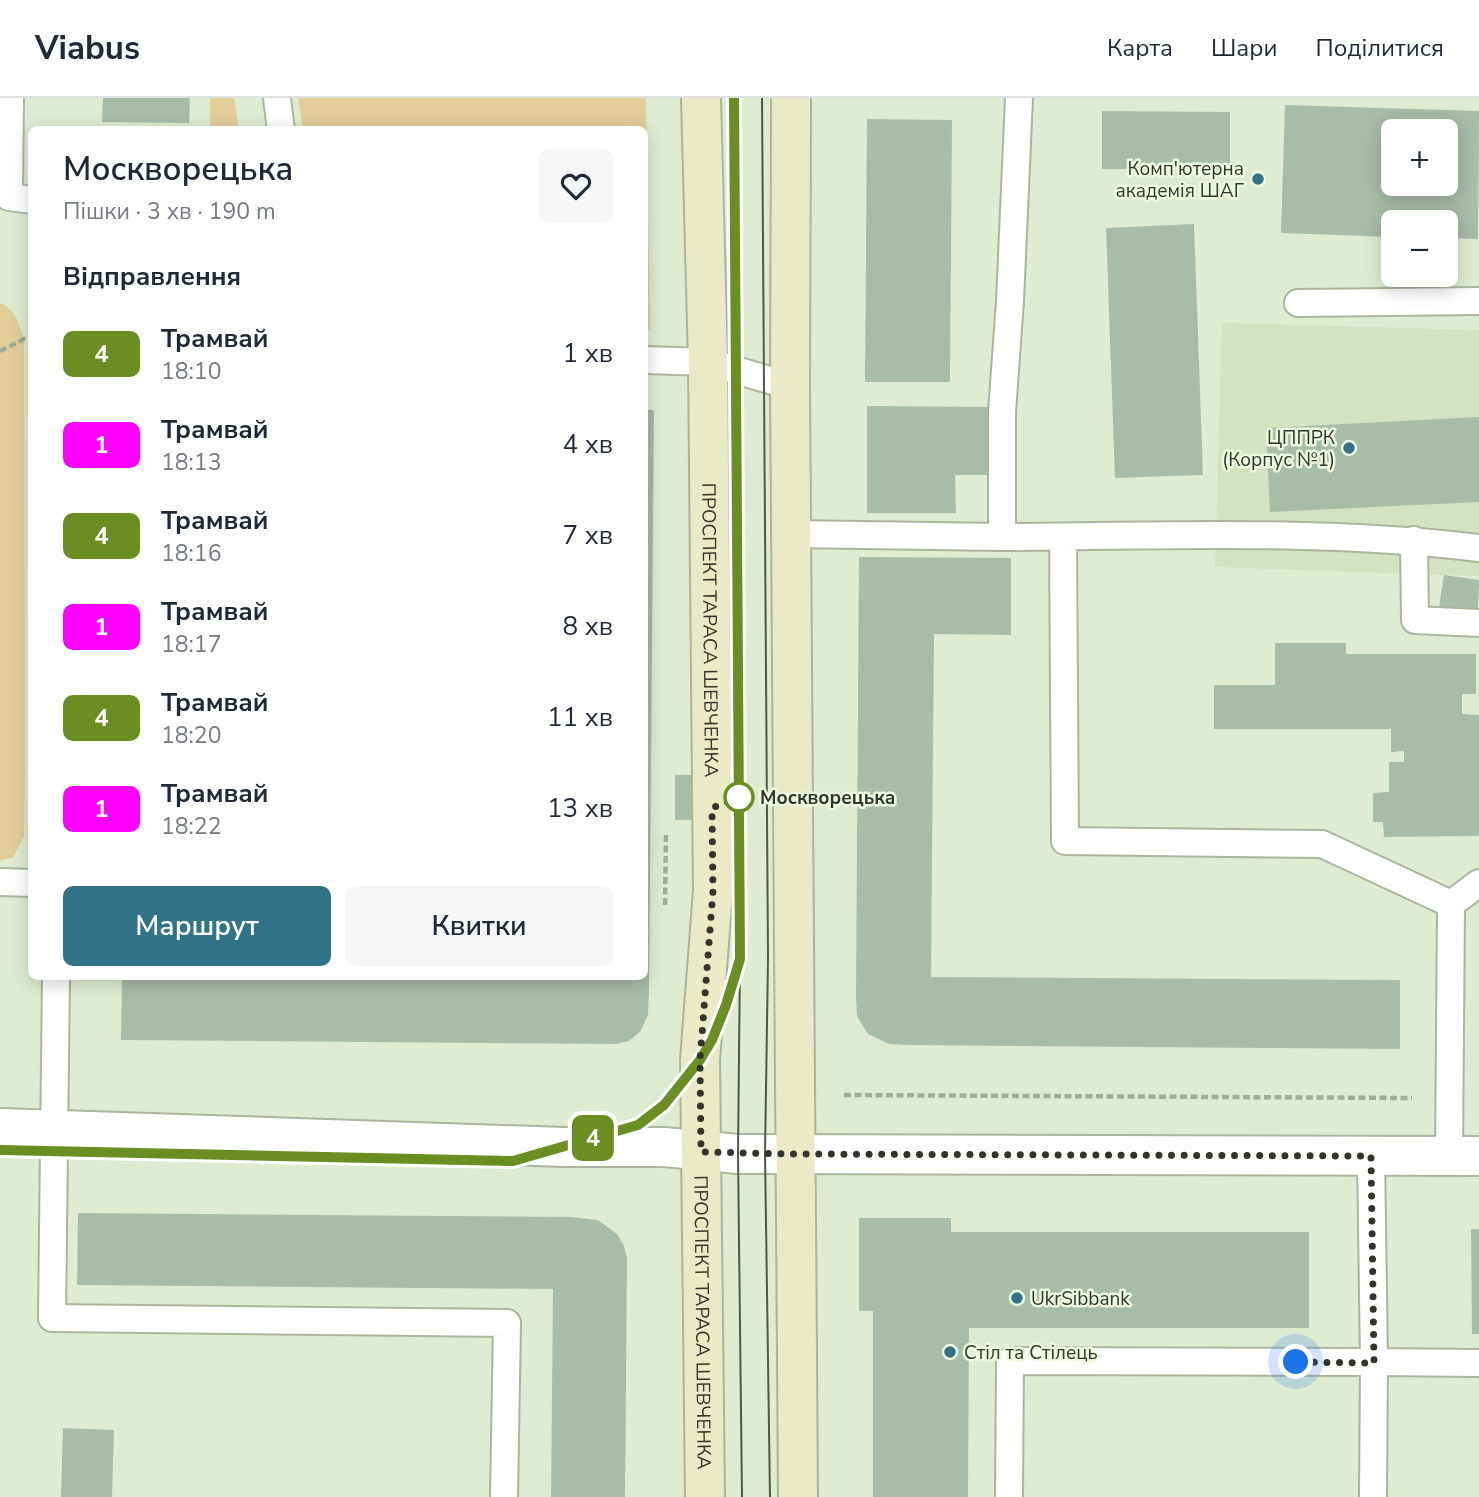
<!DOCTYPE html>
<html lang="uk">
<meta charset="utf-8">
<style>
body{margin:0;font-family:"Nunito Sans",sans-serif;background:#f6f6f7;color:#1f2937;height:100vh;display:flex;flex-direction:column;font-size:26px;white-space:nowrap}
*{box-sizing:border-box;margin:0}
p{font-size:23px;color:#747a83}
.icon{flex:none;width:38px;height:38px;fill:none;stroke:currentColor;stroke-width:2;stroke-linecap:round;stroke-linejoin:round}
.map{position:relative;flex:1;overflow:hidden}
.drawer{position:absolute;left:28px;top:28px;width:620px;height:854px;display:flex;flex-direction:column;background:#fff;border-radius:10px;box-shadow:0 4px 18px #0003}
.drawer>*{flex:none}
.badge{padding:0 14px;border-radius:10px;font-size:24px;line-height:46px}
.fabs{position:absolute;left:1381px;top:21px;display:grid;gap:14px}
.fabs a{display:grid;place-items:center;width:77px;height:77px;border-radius:10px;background:#fff;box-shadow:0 4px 18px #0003;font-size:35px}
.you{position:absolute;width:35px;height:35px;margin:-18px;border:5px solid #fff;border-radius:50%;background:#1a73e8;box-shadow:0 0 0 10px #1a73e833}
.map>.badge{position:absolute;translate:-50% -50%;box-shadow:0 0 0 4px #fff}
h2{padding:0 35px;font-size:26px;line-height:63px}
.round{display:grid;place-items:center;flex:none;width:74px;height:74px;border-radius:10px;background:#f6f6f7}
.summary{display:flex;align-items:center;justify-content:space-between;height:119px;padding:0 35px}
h1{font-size:33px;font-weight:600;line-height:52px}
.button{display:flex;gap:14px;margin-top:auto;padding:14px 35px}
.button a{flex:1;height:80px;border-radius:10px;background:#337387;color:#fff;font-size:28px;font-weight:600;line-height:80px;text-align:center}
.button a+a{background:#f6f6f7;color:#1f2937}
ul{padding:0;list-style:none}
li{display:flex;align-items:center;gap:21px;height:91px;padding:0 35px}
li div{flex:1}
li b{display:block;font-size:26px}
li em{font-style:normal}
li .badge{min-width:77px;font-weight:700;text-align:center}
header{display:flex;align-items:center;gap:42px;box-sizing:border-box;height:98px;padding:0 35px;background:#fff;border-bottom:2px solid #e0e1e3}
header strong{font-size:33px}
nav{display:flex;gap:38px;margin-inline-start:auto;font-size:24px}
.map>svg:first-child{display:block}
.built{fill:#d4e2c1}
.green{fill:#e2cd98}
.building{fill:#a7bda7;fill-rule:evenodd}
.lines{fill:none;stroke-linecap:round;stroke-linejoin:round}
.service-casing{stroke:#aab59b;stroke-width:30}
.minor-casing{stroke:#aab59b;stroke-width:42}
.secondary-casing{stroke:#aab59b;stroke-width:42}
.path{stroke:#a2ab96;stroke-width:4.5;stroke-dasharray:7 3.5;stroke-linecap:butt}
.service{stroke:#fff;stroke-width:26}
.minor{stroke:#fff;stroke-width:38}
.secondary{stroke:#ebeac6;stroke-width:38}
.tram{stroke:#52574a;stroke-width:2}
.line-casing{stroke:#fff;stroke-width:16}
.line{stroke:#6b8e23;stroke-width:10}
.walk{stroke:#31352b;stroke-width:7;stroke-dasharray:0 12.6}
.poi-dot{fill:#337387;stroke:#edfade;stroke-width:2.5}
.stop-dot{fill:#fff;stroke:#6b8e23;stroke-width:3.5}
.labels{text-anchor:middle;stroke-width:5;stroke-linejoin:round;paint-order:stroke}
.poi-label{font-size:19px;fill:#31352b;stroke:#edfade;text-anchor:end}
.street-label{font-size:19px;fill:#31352b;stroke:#edfade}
.stop-label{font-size:19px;font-weight:bold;fill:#31352b;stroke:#edfade;text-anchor:start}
</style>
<header>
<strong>Viabus</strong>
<nav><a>Карта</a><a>Шари</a><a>Поділитися</a></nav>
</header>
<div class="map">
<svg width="1479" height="1399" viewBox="0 0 1479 1399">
<rect width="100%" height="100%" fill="#e0ecd1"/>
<path class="built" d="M1222 225 1479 232V478L1215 469Z"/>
<path class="green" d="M210 0H234L239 31H210Z
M298 0H646L650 231H644V32L303 31Z
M0 205C16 211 19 226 24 241L25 676 24 738 13 760 0 762Z"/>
<path class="building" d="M103 0H190L189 25 102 24Z
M1285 7 1479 13 1478 141 1446 140V124H1393V139L1281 135ZM1393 33H1446V86H1393Z
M1102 13 1230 14V72L1102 71Z
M867 21 952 22 950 284H865Z
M1194 126 1203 377 1115 380 1106 130Z
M867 308 988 309 987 377H955L956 415H867Z
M644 312H654L649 895 648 917 640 934 629 943 616 946 121 942 122 878H644Z
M1479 319V404L1270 414 1266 330Z
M859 459 1011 460V537L934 536 931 879 1400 882V951L908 947 889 946 868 936 857 918 856 900Z
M1444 477 1479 482 1478 513 1439 509Z
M1275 545H1346V556H1476V596H1462V616L1479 617V738L1384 739 1383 724H1373V695L1389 694V664H1404V653L1391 654V631H1214V587H1275Z
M675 677H700V722H675Z
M78 1115 570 1119 598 1122 617 1136 624 1148 627 1161 625 1399H551L553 1191 77 1187Z
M859 1120H951V1134H1309V1230H969L968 1399H873V1213H859Z
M1471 1131H1479V1236H1472Z
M63 1330 114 1332 112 1399H61Z"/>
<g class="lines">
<g class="service-casing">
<path id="service" d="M10 0 9 99 32 102
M277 0 281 32
M1298 205 1479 203
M644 262 708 264 790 288
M792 436 1002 439V314L1010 203 1019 0
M1002 439C1161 438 1321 431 1479 450
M1063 439 1065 743 1322 746 1451 806 1449 1058
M1414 442 1415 522 1479 525
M0 784 32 785
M1451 806 1479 785
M56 878 52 1220 507 1225 504 1399
M1371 1058 1374 1264 1479 1265
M1009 1399 1010 1263 1374 1264 1373 1399"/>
</g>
<g class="minor-casing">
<path id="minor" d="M0 1030 564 1049H664L738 1056 1479 1058"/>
</g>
<g class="secondary-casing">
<g id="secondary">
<path id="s1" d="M701 0 708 264 713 793 700 962 705 1399"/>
<path d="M791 0 790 288 798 1399"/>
</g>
</g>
<path class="path" d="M0 253 24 241 32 243
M665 807 666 736
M844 997 1412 1000"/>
<use href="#service" class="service"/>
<use href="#minor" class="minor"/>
<use href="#secondary" class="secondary"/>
<path class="tram" d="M734 0 740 861 738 1056 742 1399
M762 0 768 861 765 1056 770 1399
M0 1052 513 1063 638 1027 664 1007 700 962 712 942 735 878"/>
</g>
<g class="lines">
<g class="line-casing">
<path id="line" d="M0 1052 513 1063 638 1027 664 1007 700 962 712 942 726 907 740 861 734 0"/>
</g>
<use href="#line" class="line"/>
<path class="walk" d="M739 699 712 710 713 793 700 962 701 1054 797 1056 1371 1058 1374 1265 1296 1264"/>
</g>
<g class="poi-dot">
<circle cx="1258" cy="81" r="7"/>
<circle cx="1349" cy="350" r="7"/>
<circle cx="1017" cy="1200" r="7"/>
<circle cx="950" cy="1254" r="7"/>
</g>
<circle class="stop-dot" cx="739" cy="699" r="14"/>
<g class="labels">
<g class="poi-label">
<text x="1244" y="77">Комп'ютерна<tspan x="1244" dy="22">академія ШАГ</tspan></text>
<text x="1335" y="346">ЦППРК<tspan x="1335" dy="22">(Корпус №1)</tspan></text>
<text x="1031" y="1207" text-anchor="start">UkrSibbank</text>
<text x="964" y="1261" text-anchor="start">Стіл та Стілець</text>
</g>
<g class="street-label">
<text dy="7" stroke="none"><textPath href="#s1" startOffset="532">ПРОСПЕКТ ТАРАСА ШЕВЧЕНКА</textPath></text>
<text dy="7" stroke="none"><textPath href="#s1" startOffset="1225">ПРОСПЕКТ ТАРАСА ШЕВЧЕНКА</textPath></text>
</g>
<g class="stop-label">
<text x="760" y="706">Москворецька</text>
</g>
</g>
</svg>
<div class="fabs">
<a>+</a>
<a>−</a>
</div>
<div class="you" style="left:1296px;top:1264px"></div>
<b class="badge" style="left:593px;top:1040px;background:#6b8e23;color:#fff">4</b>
<section class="drawer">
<div class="summary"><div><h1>Москворецька</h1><p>Пішки · 3 хв · 190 m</p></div><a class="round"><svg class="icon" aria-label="heart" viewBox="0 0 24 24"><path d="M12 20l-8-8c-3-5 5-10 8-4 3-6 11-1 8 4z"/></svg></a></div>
<h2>Відправлення</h2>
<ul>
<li><span class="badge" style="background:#6b8e23;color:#fff">4</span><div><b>Трамвай</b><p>18:10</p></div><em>1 хв</em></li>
<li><span class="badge" style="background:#f0f;color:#fff">1</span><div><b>Трамвай</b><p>18:13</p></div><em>4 хв</em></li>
<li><span class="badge" style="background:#6b8e23;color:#fff">4</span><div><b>Трамвай</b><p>18:16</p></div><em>7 хв</em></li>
<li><span class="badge" style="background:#f0f;color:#fff">1</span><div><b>Трамвай</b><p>18:17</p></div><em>8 хв</em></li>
<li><span class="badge" style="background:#6b8e23;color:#fff">4</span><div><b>Трамвай</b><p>18:20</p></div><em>11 хв</em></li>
<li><span class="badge" style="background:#f0f;color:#fff">1</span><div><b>Трамвай</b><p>18:22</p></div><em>13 хв</em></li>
</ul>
<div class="button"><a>Маршрут</a><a>Квитки</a></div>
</section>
</div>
